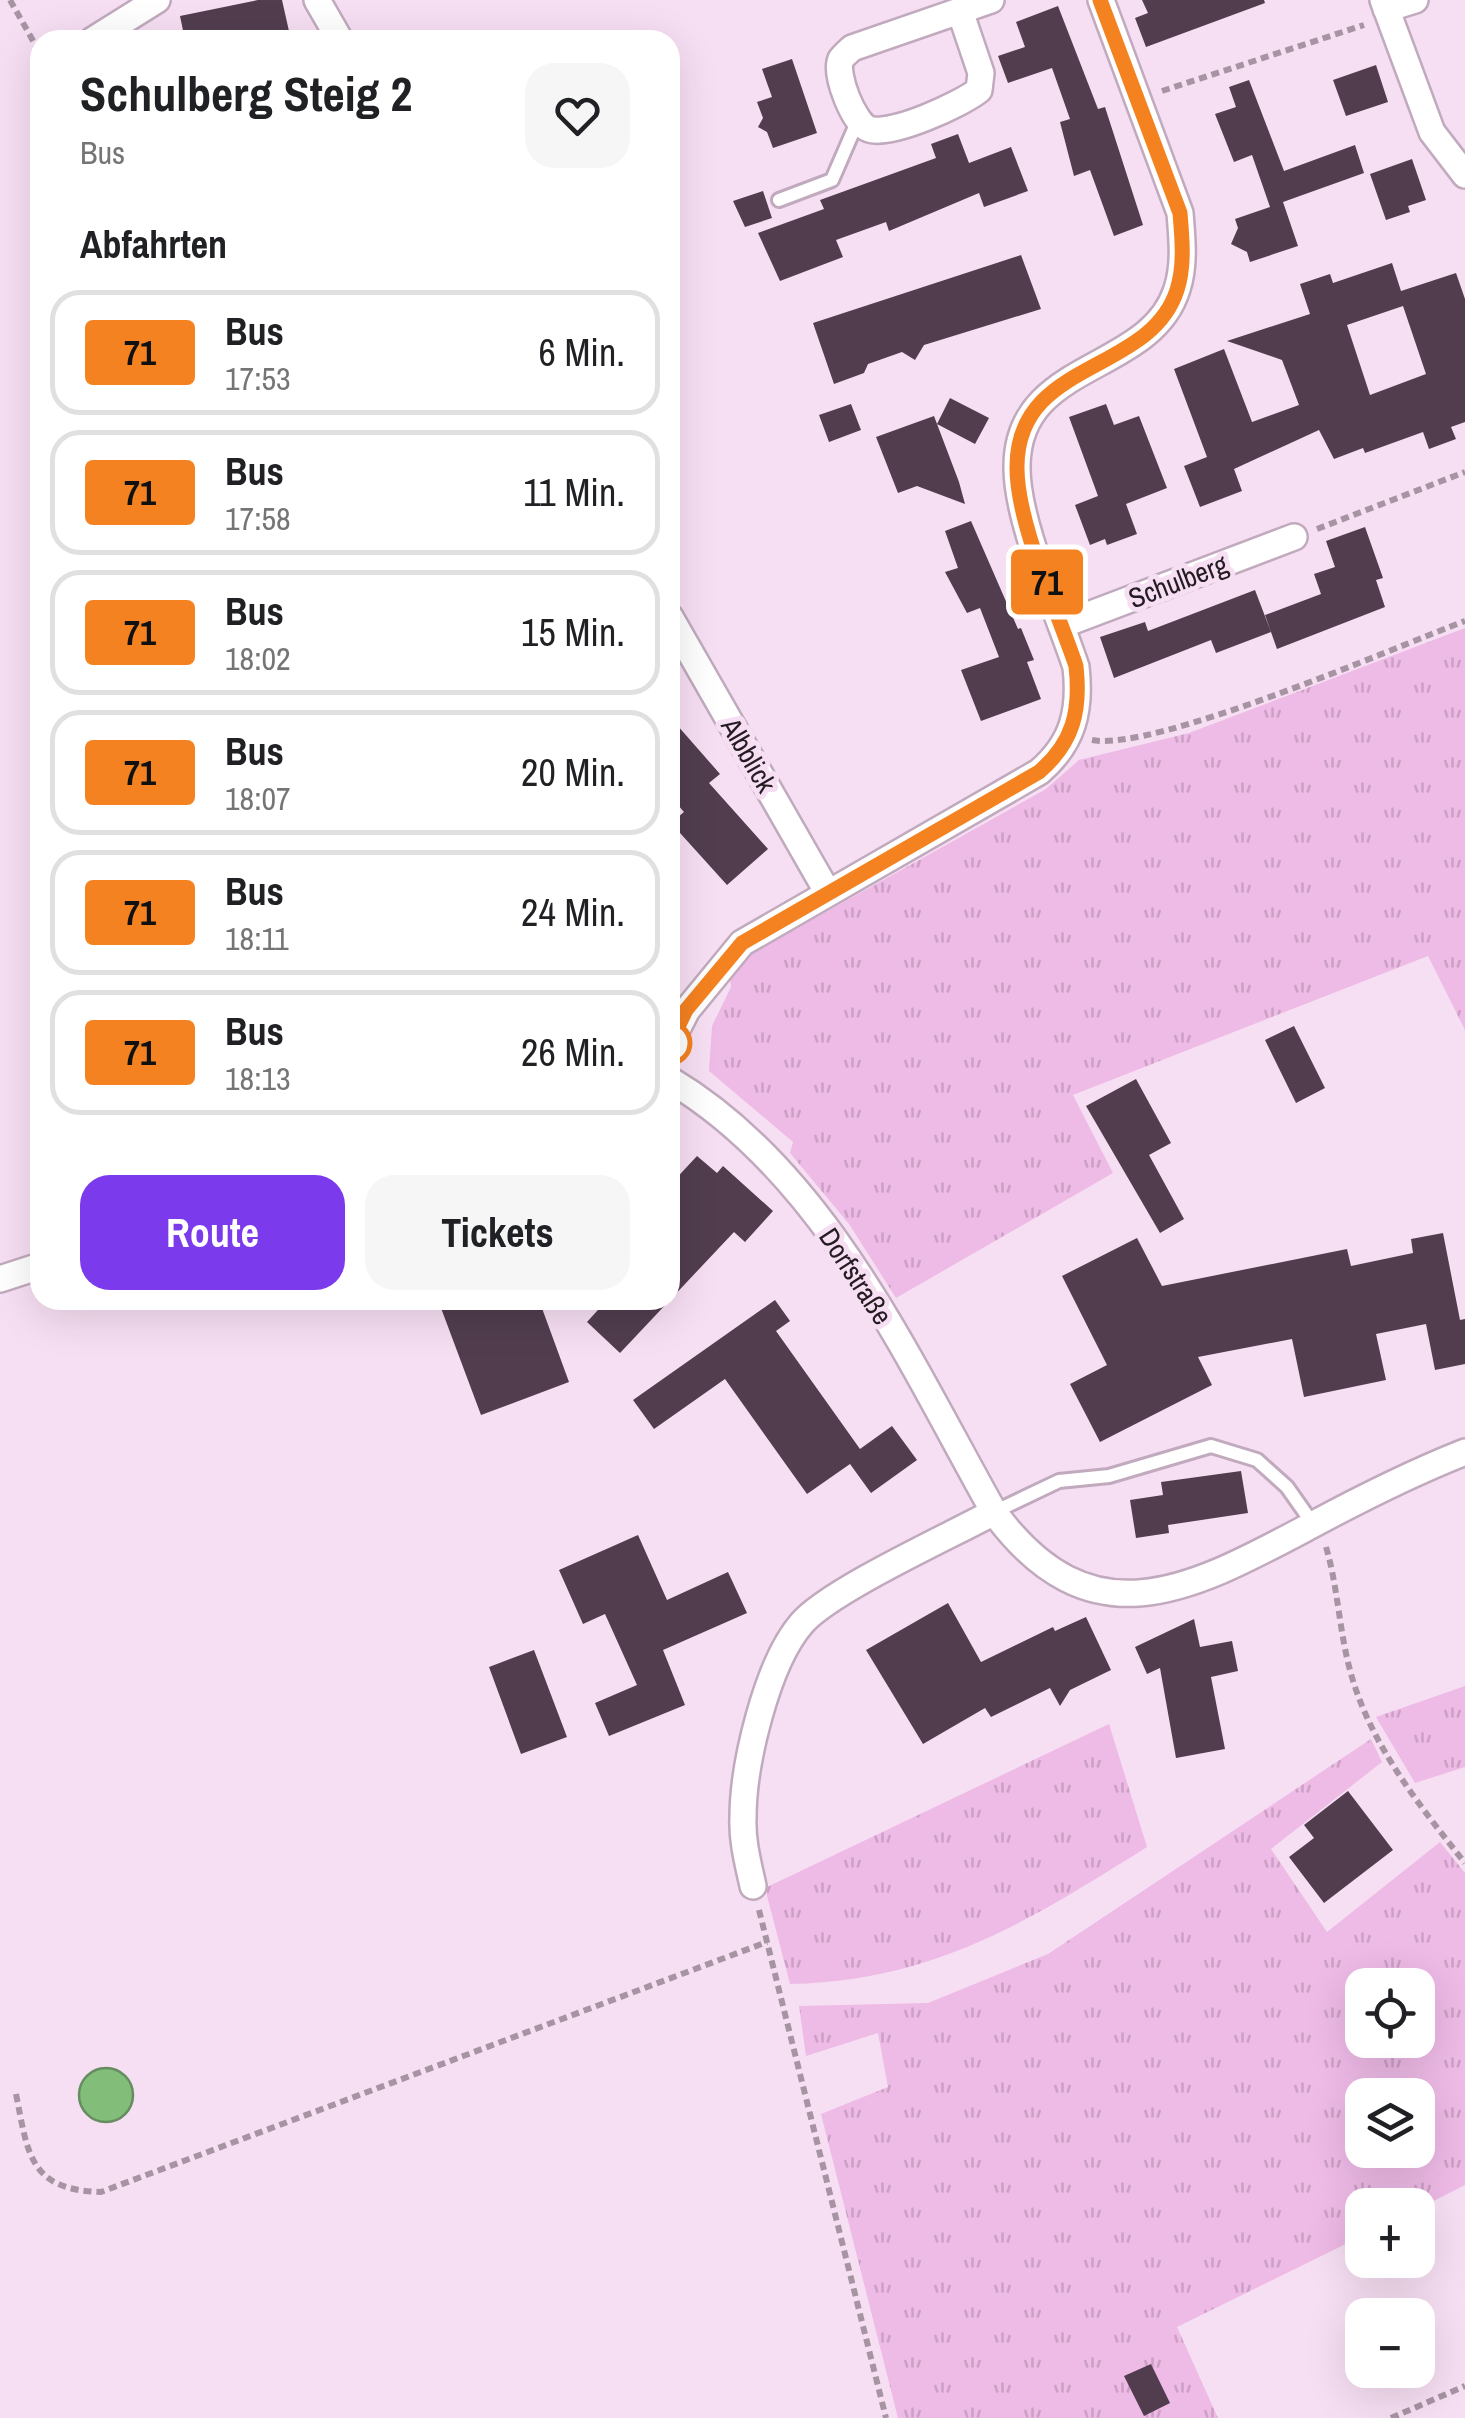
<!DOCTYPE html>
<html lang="de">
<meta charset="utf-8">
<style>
body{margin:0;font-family:"Archivo Narrow",sans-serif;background:#f6f6f6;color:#202124;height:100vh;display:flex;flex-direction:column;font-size:38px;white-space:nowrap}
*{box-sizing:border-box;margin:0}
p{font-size:32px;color:#757577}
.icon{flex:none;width:55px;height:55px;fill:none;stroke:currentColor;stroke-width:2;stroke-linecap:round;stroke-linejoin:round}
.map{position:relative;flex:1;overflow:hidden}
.details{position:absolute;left:30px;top:30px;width:650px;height:1280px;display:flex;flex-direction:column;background:#fff;border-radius:30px;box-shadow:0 10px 40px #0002}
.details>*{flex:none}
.badge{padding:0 20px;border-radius:8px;font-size:35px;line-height:65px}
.tools{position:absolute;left:1345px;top:1968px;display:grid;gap:20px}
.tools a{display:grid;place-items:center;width:90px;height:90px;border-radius:20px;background:#fff;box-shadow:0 10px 40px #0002;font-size:50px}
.map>.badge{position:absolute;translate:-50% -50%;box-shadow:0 0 0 5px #fff}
h2{padding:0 50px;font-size:38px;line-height:90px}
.round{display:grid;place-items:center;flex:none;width:105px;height:105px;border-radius:30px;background:#f6f6f6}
.summary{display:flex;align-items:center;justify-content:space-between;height:170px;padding:0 50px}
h1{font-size:48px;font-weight:700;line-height:75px}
.action{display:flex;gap:20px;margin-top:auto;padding:20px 50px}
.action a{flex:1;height:115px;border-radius:30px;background:#7c3aed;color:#fff;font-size:40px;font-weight:700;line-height:115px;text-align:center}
.action a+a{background:#f6f6f6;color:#202124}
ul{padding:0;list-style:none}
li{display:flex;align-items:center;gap:30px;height:125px;margin:0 20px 15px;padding:0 30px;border:5px solid #e0e0e0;border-radius:30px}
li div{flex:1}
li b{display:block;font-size:38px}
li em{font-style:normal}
li .badge{min-width:110px;font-weight:700;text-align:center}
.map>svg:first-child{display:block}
.grass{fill:url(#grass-tufts);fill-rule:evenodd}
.water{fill:#82be7a;stroke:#668d60;stroke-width:2.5}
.building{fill:#513d4e;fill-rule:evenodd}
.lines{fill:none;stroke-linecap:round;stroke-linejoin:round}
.lane-casing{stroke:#c1aabd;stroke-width:18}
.street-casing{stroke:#c1aabd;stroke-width:30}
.path{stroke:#a794a3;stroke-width:6;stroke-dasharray:8 5;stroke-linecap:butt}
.lane{stroke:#fff;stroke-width:12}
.street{stroke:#fff;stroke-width:25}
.line-casing{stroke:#fff;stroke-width:22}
.line{stroke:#f58220;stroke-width:15}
.stop-dot{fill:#fff;stroke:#f58220;stroke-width:5}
.labels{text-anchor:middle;stroke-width:10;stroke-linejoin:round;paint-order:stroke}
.street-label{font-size:28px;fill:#251c23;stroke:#f7dff3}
</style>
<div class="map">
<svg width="1465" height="2418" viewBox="0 0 1465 2418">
<defs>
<pattern id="grass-tufts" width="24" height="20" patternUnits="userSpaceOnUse" patternTransform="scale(2.5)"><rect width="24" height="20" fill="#eebae6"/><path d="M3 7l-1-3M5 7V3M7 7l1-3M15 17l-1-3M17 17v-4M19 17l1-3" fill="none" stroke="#cc9fc5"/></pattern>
</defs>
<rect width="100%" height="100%" fill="#f7dff3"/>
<path class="grass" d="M1465 628V1030L1428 956 1073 1095 1113 1173 896 1298 849 1224 790 1153 793 1142 709 1071 712 1026 731 987 730 979 751 954 1046 789 1079 760 1189 733Z
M1465 1686V1767L1415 1783 1376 1717Z
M1109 1724 1147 1847C1029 1921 934 1981 790 1984L765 1888Z
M1371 1739 1382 1762 1271 1849 1327 1932 1440 1842 1465 1873V2185L1418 2209V2205H1362V2236L1177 2327 1218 2418H898L821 2114 888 2087 878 2033 806 2056 799 2006 928 2003 1048 1954ZM1362 1985H1418V2040H1362ZM1362 2095H1418V2150H1362Z"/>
<path class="water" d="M79 2095a27 27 0 1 1 54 0a27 27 0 1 1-54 0Z"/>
<path class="building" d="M258 0H282L291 40H185L180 16Z
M1142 0H1264L1265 3 1146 47 1135 18 1148 13Z
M1058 6 1098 109 1105 107 1143 225 1114 236 1090 170 1074 176 1060 122 1070 119 1052 68 1008 83 998 56 1025 47 1016 22Z
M792 59 817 133 773 148 767 132 758 127 763 118 757 102 772 97 762 69Z
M1376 65 1388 102 1346 116 1333 80Z
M1249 80 1284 171 1355 145 1364 173 1283 202 1298 246 1250 262 1247 252 1231 244 1238 228 1235 219 1270 207 1252 155 1234 162 1215 114 1236 107 1229 87Z
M958 134 969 163 1011 147 1028 191 984 207 979 193 889 231 886 222 836 240 843 257 780 281 758 233 824 209 820 200 936 158 931 144Z
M1412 159 1426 200 1408 206 1410 212 1386 220 1370 174Z
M763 191 772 218 745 227 733 201Z
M1021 255 1041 309 924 345 915 360 902 352 868 364 864 373 834 384 813 323Z
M1392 263 1401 291 1456 273 1465 299V422L1451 427 1456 439 1429 449 1423 432 1365 453 1363 448 1334 459 1319 430 1234 469 1242 491 1200 507 1184 466 1207 457 1174 369 1224 349 1252 422 1299 405 1282 360 1227 341 1310 314 1300 284 1330 274 1333 283ZM1403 306 1426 374 1370 395 1347 325Z
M950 398 989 418 975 444 937 424Z
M851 404 861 430 829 442 819 415Z
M1106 404 1114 425 1139 416 1167 488 1126 504 1137 534 1107 545 1105 539 1090 545 1075 505 1098 496 1069 417Z
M934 416 959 482 965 504 917 486 898 493 876 437Z
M971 521 1018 629 1021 628 1034 660 1027 662 1041 699 981 721 961 670 999 657 980 608 967 613 945 572 958 568 945 531Z
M1365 527 1383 578 1376 580 1385 607 1277 649 1265 615 1321 594 1314 574 1335 567 1326 541Z
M1255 590 1271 632 1216 653 1211 640 1114 678 1100 637 1145 622 1148 631Z
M670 717 720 774 709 783 768 849 727 885 671 823 684 812 670 796Z
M1294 1026 1325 1088 1296 1103 1265 1040Z
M1136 1079 1171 1143 1149 1155 1184 1219 1160 1233 1086 1106Z
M697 1156 717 1173 723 1166 773 1211 745 1242 734 1232 620 1353 587 1322 607 1300H670V1185Z
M1443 1233 1460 1320 1465 1319V1364L1435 1370 1426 1324 1376 1334 1386 1380 1304 1397 1292 1339 1198 1357 1212 1385 1100 1442 1070 1384 1107 1365 1062 1276 1137 1238 1162 1286 1347 1249 1351 1266 1413 1253 1411 1239Z
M438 1300H539L569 1382 481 1415Z
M775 1300 790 1321 776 1331 860 1449 892 1426 917 1460 871 1493 850 1464 807 1494 725 1379 654 1429 633 1400Z
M1241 1471 1248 1513 1168 1525 1169 1533 1136 1538 1130 1500 1163 1495 1161 1482Z
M638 1535 667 1600 728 1572 747 1613 663 1650 685 1705 609 1736 595 1703 637 1685 605 1614 583 1624 559 1570Z
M948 1603 981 1662 1053 1627 1055 1631 1086 1617 1111 1670 1070 1690 1060 1706 1050 1688 991 1717 985 1708 923 1744 866 1650Z
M1194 1619 1200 1647 1232 1641 1238 1671 1211 1677 1225 1749 1176 1758 1160 1668 1147 1674 1135 1647Z
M534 1650 567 1737 521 1754 489 1667Z
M1348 1791 1393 1850 1324 1903 1289 1857 1314 1838 1304 1825Z
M1151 2364 1170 2403 1144 2416 1124 2376Z"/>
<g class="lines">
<g class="lane-casing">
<path id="lane" d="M779 200 832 180 858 120
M994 1512 1059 1481 1109 1476 1211 1446 1257 1460 1287 1487 1313 1524"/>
</g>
<g class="street-casing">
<path id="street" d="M317 0 340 40
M1383 0 1432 132 1465 175
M1386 9 1415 0
M960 11 981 73 979 90C962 104 890 137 869 129 854 124 834 74 841 59 842 57 851 49 852 48L991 0
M93 40 157 0
M670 617 828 893
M1062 625 1294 537
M670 1043 687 1010 742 943 1039 772C1073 743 1081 711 1076 667 1058 612 1017 523 1017 468 1016 359 1150 375 1177 289 1185 265 1182 238 1180 213L1101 0
M670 1080C825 1172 909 1361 994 1512 1092 1646 1193 1588 1312 1525 1362 1498 1412 1473 1465 1452
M0 1279 40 1266
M753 1886C748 1863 742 1841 743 1818 743 1764 767 1663 802 1623 831 1590 950 1536 994 1512"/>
</g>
<path class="path" d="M10 0 40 53
M1162 91 1364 25
M1317 529 1465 472
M1092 740C1154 752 1393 648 1465 621
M1326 1547C1338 1587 1339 1630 1350 1670 1369 1743 1419 1805 1465 1863
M759 1910 886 2418
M16 2094C28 2154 29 2190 101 2192L767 1942
M1391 2418 1465 2386"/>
<use href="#lane" class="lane"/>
<use href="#street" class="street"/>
</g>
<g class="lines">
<g class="line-casing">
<path id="line" d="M670 1043 686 1010 742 943 1039 772C1073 743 1081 711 1076 666 1058 612 1017 524 1017 468 1016 359 1150 375 1177 290 1185 265 1182 238 1180 213L1100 0"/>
</g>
<use href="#line" class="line"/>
</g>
<circle class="stop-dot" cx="670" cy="1043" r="20"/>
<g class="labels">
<g class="street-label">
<text transform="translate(1178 581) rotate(-21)" y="10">Schulberg</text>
<text transform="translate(749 755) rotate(60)" y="10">Albblick</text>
<text transform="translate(856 1276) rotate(57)" y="10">Dorfstraße</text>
</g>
</g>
</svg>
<div class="tools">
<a><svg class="icon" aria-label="locate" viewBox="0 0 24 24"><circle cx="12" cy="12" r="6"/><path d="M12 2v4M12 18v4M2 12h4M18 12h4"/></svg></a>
<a><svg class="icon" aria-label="layers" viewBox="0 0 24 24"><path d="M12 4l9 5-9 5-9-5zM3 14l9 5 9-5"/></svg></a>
<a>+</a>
<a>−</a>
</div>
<b class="badge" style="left:1047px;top:582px;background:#f58220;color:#111">71</b>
<section class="details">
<div class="summary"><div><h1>Schulberg Steig 2</h1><p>Bus</p></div><a class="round"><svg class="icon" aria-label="heart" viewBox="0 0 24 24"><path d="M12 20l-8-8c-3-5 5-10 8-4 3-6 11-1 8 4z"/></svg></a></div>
<h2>Abfahrten</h2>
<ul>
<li><span class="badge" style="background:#f58220;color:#111">71</span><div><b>Bus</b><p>17:53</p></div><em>6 Min.</em></li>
<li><span class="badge" style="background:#f58220;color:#111">71</span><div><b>Bus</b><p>17:58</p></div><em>11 Min.</em></li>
<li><span class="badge" style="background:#f58220;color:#111">71</span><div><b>Bus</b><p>18:02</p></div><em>15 Min.</em></li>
<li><span class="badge" style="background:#f58220;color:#111">71</span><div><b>Bus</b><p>18:07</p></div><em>20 Min.</em></li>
<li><span class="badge" style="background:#f58220;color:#111">71</span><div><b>Bus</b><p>18:11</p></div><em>24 Min.</em></li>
<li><span class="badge" style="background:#f58220;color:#111">71</span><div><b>Bus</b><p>18:13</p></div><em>26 Min.</em></li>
</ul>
<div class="action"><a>Route</a><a>Tickets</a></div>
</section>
</div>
